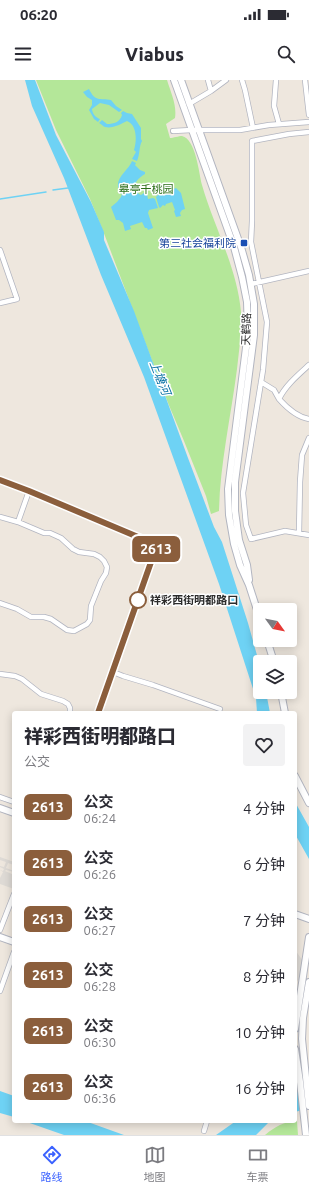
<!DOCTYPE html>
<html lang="zh">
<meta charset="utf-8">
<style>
body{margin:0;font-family:Ubuntu,"Noto Sans SC",sans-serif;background:#f2f2f3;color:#2b2b33;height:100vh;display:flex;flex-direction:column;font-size:15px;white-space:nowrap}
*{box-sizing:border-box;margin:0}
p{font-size:13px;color:#7c7c81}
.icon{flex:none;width:22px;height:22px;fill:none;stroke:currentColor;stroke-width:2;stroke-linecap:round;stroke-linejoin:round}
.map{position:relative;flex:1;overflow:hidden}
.sheet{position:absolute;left:12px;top:631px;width:285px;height:412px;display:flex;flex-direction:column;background:#fff;border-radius:4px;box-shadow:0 2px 10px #0003}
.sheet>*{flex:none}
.badge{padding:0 8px;border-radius:6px;font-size:14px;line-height:26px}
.needle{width:26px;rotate:123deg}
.fabs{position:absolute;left:253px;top:523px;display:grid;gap:8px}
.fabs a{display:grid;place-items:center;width:44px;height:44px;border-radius:4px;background:#fff;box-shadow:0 2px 10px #0003;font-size:20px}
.map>.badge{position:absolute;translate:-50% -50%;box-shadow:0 0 0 2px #fff}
.round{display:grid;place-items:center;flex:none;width:42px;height:42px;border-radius:4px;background:#f2f2f3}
.head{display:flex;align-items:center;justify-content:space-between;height:68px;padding:0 12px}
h1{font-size:19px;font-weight:800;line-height:30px}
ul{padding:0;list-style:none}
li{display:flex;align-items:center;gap:12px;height:56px;padding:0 12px}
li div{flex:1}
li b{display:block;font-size:15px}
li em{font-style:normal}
li .badge{min-width:44px;font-weight:700;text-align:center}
.status{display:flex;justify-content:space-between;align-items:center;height:28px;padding:0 20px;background:#fff;direction:ltr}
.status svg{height:11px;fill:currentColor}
header{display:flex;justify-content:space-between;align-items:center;height:52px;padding:0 12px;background:#fff;font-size:18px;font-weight:800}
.menu{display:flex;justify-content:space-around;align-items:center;height:56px;border-top:1px solid #e1e1e2;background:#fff;font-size:11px;color:#7c7c81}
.menu a{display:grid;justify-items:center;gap:2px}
.menu .current{color:#3b62ff}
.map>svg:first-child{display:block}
.green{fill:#b4e799}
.plaza{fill:#dedad5}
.water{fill:#6ed2f4}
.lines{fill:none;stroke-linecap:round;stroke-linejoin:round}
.stream{stroke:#6ed2f4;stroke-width:1.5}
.street-casing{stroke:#b2b5c0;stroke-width:6}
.secondary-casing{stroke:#b2b5c0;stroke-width:8}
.street{stroke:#fff;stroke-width:4.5}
.secondary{stroke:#fff;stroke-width:6}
.line-casing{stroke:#fff;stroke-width:9}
.line{stroke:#8b5e3c;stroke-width:6}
.transit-dot{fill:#1a4fb4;stroke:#fff;stroke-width:1.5}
.stop-dot{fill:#fff;stroke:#8b5e3c;stroke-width:2}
.labels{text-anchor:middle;stroke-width:3;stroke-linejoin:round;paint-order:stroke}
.park-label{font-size:11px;fill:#2b6e18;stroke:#fff}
.transit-label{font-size:11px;fill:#164399;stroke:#fff;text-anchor:end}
.street-label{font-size:11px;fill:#2c2c2c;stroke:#fff}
.stop-label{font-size:11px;font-weight:bold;fill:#2c2c2c;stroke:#fff;text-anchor:start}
.water-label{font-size:12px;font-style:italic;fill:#0871a4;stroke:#fff}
</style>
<div class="status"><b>06:20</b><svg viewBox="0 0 49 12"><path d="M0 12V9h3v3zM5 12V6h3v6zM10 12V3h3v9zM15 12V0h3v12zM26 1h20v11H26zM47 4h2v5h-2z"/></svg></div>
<header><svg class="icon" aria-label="menu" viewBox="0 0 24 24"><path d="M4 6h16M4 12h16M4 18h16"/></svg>Viabus<svg class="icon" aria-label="search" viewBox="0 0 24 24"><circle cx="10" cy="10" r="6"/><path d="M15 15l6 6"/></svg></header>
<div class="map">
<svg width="309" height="1055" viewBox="0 0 309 1055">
<rect width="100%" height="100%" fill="#eee7de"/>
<path class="green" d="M36 0H167C171 13 177 25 175 38L166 44 170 58C173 58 179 56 182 56 196 59 199 94 202 105 214 147 237 187 241 232 242 251 239 271 237 289 231 336 220 384 219 431L211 434 206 416 184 361 168 323 105 156 90 119 56 50Z
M4 792 14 796 12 801 2 798Z
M297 1041 298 1055H265C276 1046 283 1042 297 1041Z"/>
<path class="plaza" d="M0 777 14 782V785L8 783 6 788 14 791V792L6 790 5 791 14 795 13 802 14 803V809L0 804V798L3 792 0 790 3 791 4 789 0 787V786L4 787 6 782 0 780Z
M295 870 303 881 300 900H298L295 904Z"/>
<path class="water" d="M25 0H35L56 55 91 122 104 152V160L134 231 188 378 214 447 222 462 248 543 260 586V612H266L270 633H257L256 618 219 504 144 297 101 195 64 98 32 26Z
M89 9C95 22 100 18 111 20L116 26 122 30 119 32 109 25 100 23 92 29C92 33 96 38 100 39L98 42 94 39 89 30 92 25V20L87 17 83 12Z
M123 31 127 33 132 34 141 48V59L142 61C139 66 140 74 137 81L132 79 136 72 134 70C137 60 137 45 127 41 121 44 112 49 105 47 104 47 100 43 99 43L102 40 107 44C114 44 120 42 122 35L121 33Z
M132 81 136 83 135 85 140 90 145 92V94C136 99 129 109 141 115L144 113 147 114 148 119 153 118 155 119 158 128 149 130 148 133 153 148 148 150 147 148H145L142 142 130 146 131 149 125 151 123 143 119 140H116L111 127 117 122 121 117 122 114C110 100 128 92 132 81Z
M176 108 181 113 185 129 182 130 180 133 181 136 176 137 174 131 175 130 172 122 166 124 165 126 163 125 160 128 159 127 156 117 158 115Z
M295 722 309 747V779L295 754Z
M309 1008V1028L295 1032V1010Z
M0 1011 14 1016V1037L0 1033Z
M24 1041H85L124 1055H64Z
M236 1041H271L268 1043 256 1055H216Z"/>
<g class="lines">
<path class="stream" d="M53 110 68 108
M0 119 46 112"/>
<g class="street-casing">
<path id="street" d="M208 0 211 11
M242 0 245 10 253 48
M276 0 274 26 279 44
M305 0 309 35
M189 24 211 11 226 0
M173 51 192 50H240L269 45 309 42
M309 52 289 54 252 61V141L251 162 267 242 263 290 243 413 246 445 251 459 285 451 309 455
M0 170 17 219 0 223
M251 204 309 191
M309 285C298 295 285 306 279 319 287 328 297 337 309 339
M261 302 274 310 279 319
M0 437 18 442 44 453H50L61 458 73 469 79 472 94 474 100 477 104 481 107 487 106 493 101 501 91 526 90 540 87 544 74 551 67 550 51 539 44 537H31L17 529 0 523
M18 442 29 411
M299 453 300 402 302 375 309 358
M113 592 123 596 153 605 220 629
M0 594 15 596 22 599 41 614 63 621 68 624 70 628V633
M98 633 157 465
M0 717 14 722
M0 850 14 814
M0 911 14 872
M204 1051 207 1041"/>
</g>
<g class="secondary-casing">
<path id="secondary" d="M174 0 234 167 242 197 247 222 248 252 228 409 229 435 234 464 240 485 249 505 260 539
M181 0 241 167 249 195 254 224V255L235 402V431L239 460 247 485 249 500
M0 400 29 411 157 465
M267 560 274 582
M281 612 285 633
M295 696 309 723
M0 728 14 733
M295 834 309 839
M0 857 14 862
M309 902 303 938 302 959 309 1026
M295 949 309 857
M295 969 300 1002 306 1055"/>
</g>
<use href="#street" class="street"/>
<use href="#secondary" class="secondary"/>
</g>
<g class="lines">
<g class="line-casing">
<path id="line" d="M0 400 29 411 157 465 98 633"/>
</g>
<use href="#line" class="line"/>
</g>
<rect class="transit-dot" x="240" y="159" width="8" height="8" rx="2"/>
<circle class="stop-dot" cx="138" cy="520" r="8"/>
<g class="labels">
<g class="park-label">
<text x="146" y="113">皋亭千桃园</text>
</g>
<g class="transit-label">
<text x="236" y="167">第三社会福利院</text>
</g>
<g class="street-label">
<text transform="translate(246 249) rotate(-88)" y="4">天鹤路</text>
</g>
<g class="stop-label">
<text x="150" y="524">祥彩西街明都路口</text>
</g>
<g class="water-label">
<text transform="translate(160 298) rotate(68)" y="4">上塘河</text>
</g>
</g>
</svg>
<div class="fabs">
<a><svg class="needle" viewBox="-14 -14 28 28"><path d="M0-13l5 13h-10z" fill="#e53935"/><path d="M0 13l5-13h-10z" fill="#7c7c81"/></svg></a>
<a><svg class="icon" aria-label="layers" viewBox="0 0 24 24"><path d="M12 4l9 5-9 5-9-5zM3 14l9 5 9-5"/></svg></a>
</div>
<b class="badge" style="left:156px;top:469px;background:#8b5e3c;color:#fff">2613</b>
<section class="sheet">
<div class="head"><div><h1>祥彩西街明都路口</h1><p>公交</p></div><a class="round"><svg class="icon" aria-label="heart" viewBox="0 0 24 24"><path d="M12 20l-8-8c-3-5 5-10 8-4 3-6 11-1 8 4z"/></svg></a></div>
<ul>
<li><span class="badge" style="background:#8b5e3c;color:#fff">2613</span><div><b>公交</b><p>06:24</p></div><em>4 分钟</em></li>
<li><span class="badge" style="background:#8b5e3c;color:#fff">2613</span><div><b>公交</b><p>06:26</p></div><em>6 分钟</em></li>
<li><span class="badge" style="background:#8b5e3c;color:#fff">2613</span><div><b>公交</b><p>06:27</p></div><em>7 分钟</em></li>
<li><span class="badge" style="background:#8b5e3c;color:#fff">2613</span><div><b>公交</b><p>06:28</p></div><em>8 分钟</em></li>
<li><span class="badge" style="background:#8b5e3c;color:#fff">2613</span><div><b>公交</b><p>06:30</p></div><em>10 分钟</em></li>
<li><span class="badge" style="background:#8b5e3c;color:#fff">2613</span><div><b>公交</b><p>06:36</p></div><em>16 分钟</em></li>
</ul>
</section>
</div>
<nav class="menu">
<a class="current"><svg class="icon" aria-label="directions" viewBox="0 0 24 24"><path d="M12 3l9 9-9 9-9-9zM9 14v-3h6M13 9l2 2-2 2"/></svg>路线</a>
<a><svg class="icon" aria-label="map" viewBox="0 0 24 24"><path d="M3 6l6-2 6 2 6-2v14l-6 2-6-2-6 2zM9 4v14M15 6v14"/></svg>地图</a>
<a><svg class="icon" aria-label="tickets" viewBox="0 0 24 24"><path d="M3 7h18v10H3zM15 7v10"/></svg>车票</a>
</nav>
